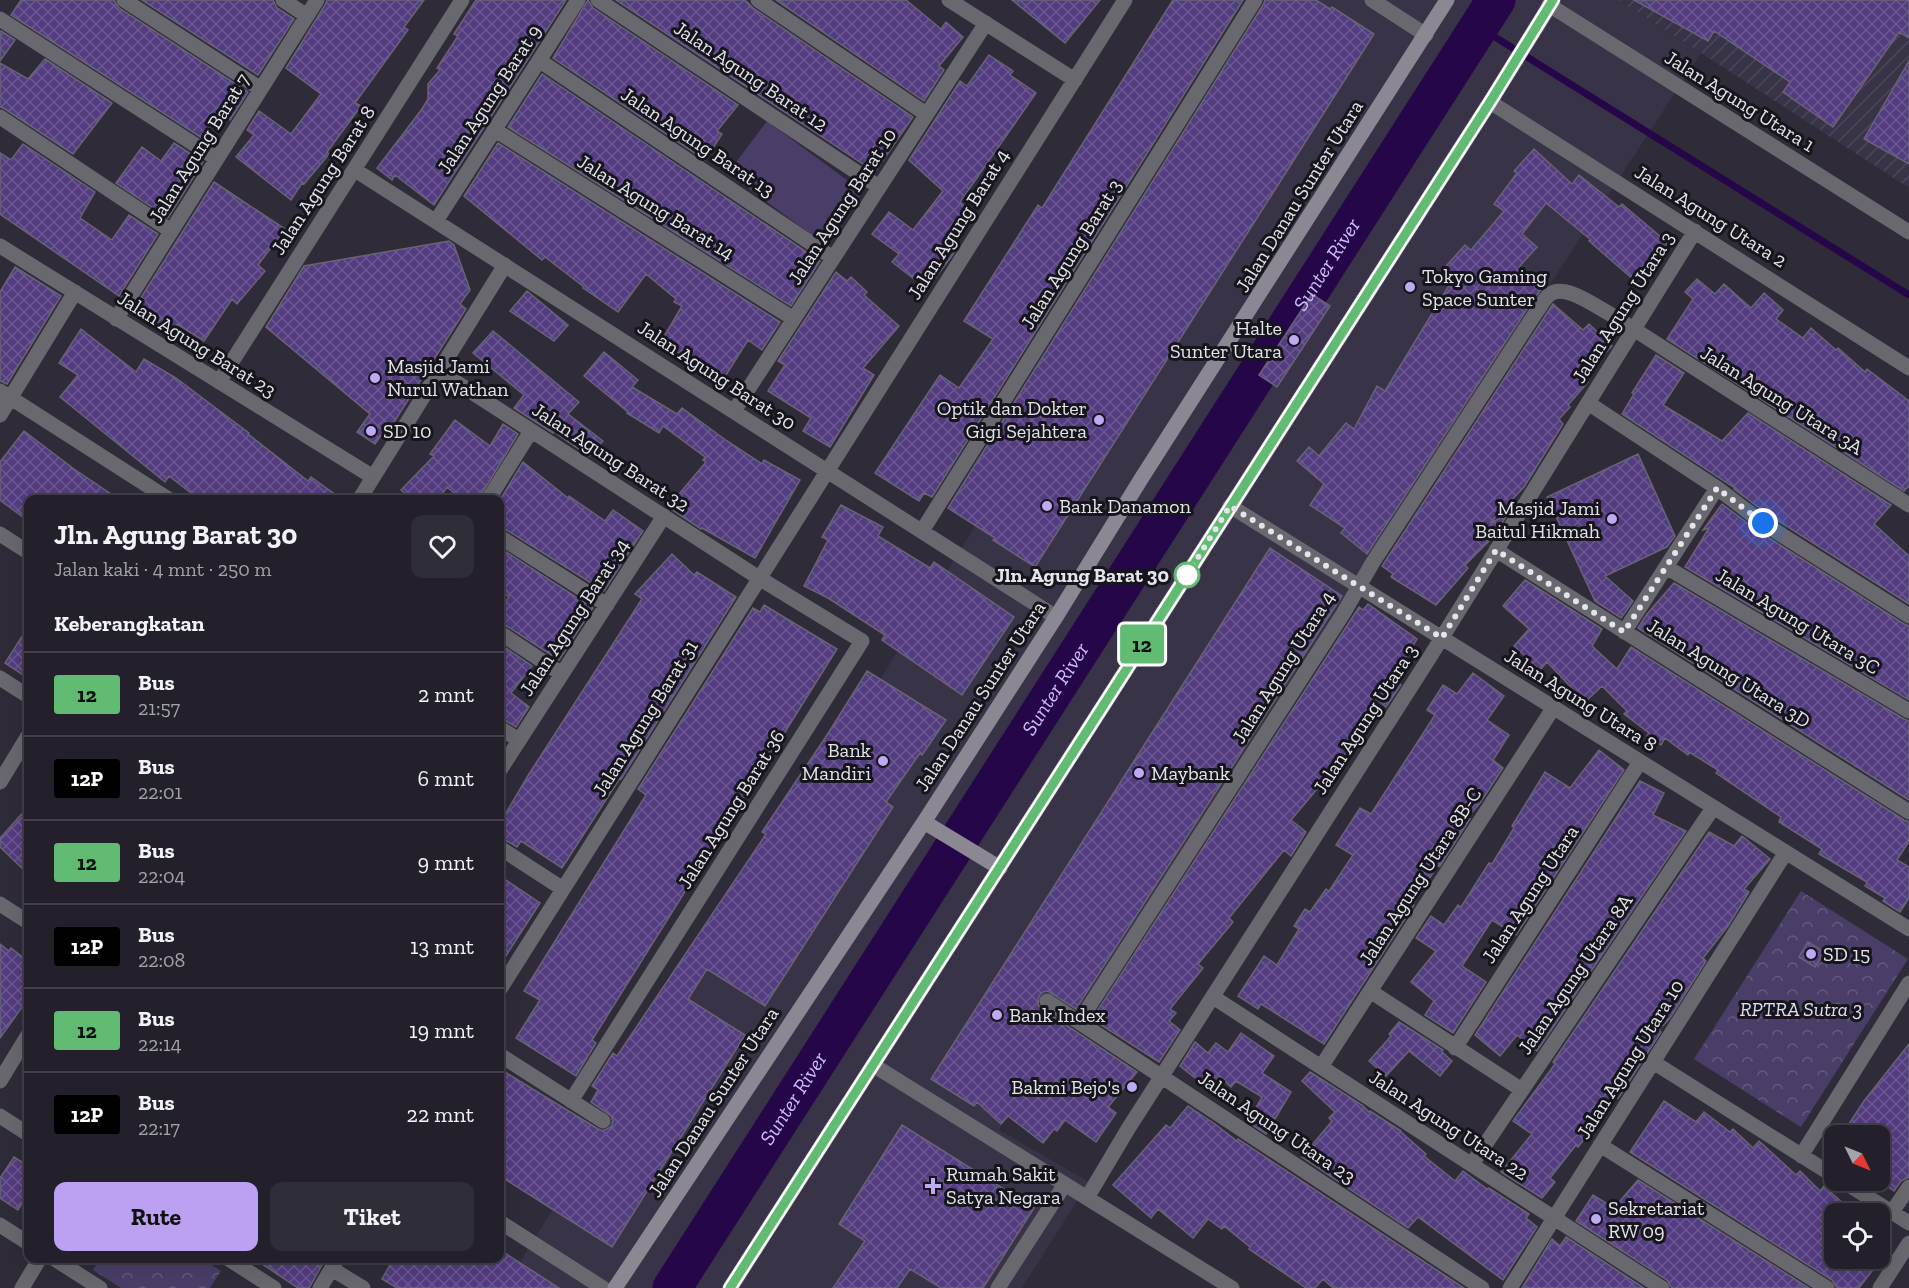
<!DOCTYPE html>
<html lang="id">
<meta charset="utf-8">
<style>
body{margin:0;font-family:"Zilla Slab",serif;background:#2f2d37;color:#f1f3f6;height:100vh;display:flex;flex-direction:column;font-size:22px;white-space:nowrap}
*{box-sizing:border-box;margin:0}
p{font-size:20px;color:#a3a3a9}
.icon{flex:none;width:33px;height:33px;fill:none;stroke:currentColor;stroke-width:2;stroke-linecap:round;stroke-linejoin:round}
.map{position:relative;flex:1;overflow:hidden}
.drawer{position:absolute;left:24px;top:495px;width:480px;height:768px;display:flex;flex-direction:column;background:#23202b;border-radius:12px;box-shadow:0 6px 24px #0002,0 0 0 2px #403e47}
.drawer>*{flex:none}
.badge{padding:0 12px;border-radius:4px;font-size:21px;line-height:39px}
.needle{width:39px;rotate:133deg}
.buttons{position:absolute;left:1824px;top:1125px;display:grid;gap:12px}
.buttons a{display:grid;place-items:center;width:66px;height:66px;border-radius:12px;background:#23202b;box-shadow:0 6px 24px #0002,0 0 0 2px #403e47;font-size:30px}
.you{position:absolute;width:30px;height:30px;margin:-15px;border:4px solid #fff;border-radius:50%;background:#1a73e8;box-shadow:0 0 0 9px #1a73e833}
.map>.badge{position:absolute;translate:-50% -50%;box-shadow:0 0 0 3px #fff}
h2{padding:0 30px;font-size:22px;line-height:54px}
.round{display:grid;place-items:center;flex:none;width:63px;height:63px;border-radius:12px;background:#2f2d37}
.summary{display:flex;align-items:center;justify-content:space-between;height:102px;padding:0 30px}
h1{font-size:28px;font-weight:700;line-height:45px}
.cta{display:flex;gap:12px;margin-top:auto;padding:12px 30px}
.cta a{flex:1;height:69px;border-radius:12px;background:#bca0f2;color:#111;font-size:24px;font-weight:700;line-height:69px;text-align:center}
.cta a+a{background:#2f2d37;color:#f1f3f6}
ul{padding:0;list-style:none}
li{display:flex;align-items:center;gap:18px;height:84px;padding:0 30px;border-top:2px solid #403e47}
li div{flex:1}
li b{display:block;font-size:22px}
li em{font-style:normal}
li .badge{min-width:66px;font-weight:700;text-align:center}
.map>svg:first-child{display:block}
.built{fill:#383346}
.industrial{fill:url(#industrial-furrows)}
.park{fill:url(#park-crowns)}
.pitch{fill:#4a3e68}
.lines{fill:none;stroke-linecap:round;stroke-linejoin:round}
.stream{stroke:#250749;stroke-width:7}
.river{stroke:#250749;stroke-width:39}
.building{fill:url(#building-cross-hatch);stroke:#686473;stroke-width:1.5}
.street{stroke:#69686f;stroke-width:15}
.secondary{stroke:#8b8893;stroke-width:15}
.line-casing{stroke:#fff;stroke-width:14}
.line{stroke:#62bb72;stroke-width:9}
.walk{stroke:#e5e3eb;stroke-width:6;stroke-dasharray:0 10.8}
.poi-dot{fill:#bea9f4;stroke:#16151b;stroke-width:2}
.stop-dot{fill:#fff;stroke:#62bb72;stroke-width:3}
.labels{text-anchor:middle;stroke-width:6;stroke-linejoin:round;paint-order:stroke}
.street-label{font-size:20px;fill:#e5e3eb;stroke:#16151b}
.poi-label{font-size:20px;fill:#e5e3eb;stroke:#16151b;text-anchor:start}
.stop-label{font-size:20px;font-weight:bold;fill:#e5e3eb;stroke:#16151b;text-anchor:end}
.park-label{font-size:20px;font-style:italic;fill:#e2ddf1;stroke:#16151b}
.water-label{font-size:21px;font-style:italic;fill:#cebefa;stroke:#16151b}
</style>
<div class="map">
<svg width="1909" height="1288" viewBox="0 0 1909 1288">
<defs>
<pattern id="industrial-furrows" width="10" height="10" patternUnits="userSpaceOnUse" patternTransform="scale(1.5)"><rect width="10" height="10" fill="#383346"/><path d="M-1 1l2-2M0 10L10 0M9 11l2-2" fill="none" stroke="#4b4758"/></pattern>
<pattern id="park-crowns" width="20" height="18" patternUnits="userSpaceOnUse" patternTransform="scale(1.5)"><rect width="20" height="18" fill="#4a3e68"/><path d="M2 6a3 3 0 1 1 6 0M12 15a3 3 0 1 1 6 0" fill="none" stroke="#645a7e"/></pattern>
<pattern id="building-cross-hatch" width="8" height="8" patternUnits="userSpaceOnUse" patternTransform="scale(1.5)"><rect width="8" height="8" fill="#533c80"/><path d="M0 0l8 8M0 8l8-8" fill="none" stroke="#6c5892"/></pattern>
</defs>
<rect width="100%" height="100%" fill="#2f2b39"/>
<path class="built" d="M1300 0H1618L1701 53 999 1130 1089 1182 1022 1288H504Z"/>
<path class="industrial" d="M1618 0H1909V188L1701 53Z"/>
<path class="park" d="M1801 891 1908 959 1801 1127 1694 1059Z
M202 1259 221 1271 210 1288H121L93 1270 100 1259Z"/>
<path class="pitch" d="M767 121 863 192 824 244 728 173Z"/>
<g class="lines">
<path class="stream" d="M1479 27 1909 295"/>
<path class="river" id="s1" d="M672 1288 1496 0"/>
</g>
<path class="building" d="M21 0H114L119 8 248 92 230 120 218 112 202 138 11 15Z
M142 0H273L277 8 294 19 258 75Z
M327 0H424L404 27 408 30 355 103 361 106 327 152 329 154 304 184 302 183 291 200 236 157 254 135 247 130 259 111 291 134 321 94 286 68 325 5Z
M476 0H566L434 205 395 175 392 180 377 168 422 109 428 99V84L440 70 437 68 458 36 454 34Z
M588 0 593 8 738 105 717 131 722 134 705 160 553 58Z
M616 0H745L753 8 913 117 875 172Z
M776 0H906L941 29 946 22 963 37 939 66 944 70 924 101Z
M1012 0H1100L1065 43Z
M1173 0H1243L932 497 924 493 919 501 875 473 940 375 959 388 993 339 964 321 1038 205 1042 208Z
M1265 0H1316L1330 9 1332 7 1374 34 1035 567 993 540 995 538 948 508 1263 5Z
M1634 0H1909V38L1899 32 1833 127 1783 92 1790 82 1714 31 1708 41Z
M1 31 15 40 0 61V32Z
M989 55 1013 71 1010 75 1036 93 960 202 971 211 944 245 954 253 927 289 892 262 899 254 872 234 889 212 913 230 943 191 909 160 960 81 967 86Z
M45 59 112 103 73 154 5 109 0 107V63L28 79Z
M1909 61V164L1864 139Z
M542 74 820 261 791 306 508 127Z
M174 143 203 162 168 218 116 183 142 147 161 161Z
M498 143 780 322 762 350 748 340 721 383 659 345 682 306 674 302 676 299 646 274 618 312 583 288 584 287 545 257 542 260 464 196Z
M23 144 95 192 80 218 112 240 129 215 158 234 119 296 0 214V153L11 160Z
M1534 149 1572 184 1579 175 1619 207 1622 204 1668 243 1635 281 1589 241 1591 240 1546 203 1522 234 1537 247 1519 267 1542 288 1529 306 1367 554 1341 533 1345 528 1310 505 1324 484 1297 461 1309 447 1319 456 1346 423 1354 429 1377 386 1385 391 1450 284 1439 274 1465 245 1471 250 1504 211 1494 204 1517 173 1514 171Z
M214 182 285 229 258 265 265 271 237 304 232 299 204 341 177 324 168 337 139 317 143 312 135 307Z
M449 241 454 245 470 290 460 304 466 309 389 430 386 428 375 444 357 432 370 414 266 327 304 266Z
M15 267 61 296 7 384 0 381V292Z
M836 272 847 281 851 277 867 292 864 295 899 326 863 368 874 375 830 447 803 431 811 418 768 391 785 365 778 361Z
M1697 279 1715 294 1724 284 1751 308 1764 293 1783 310 1776 319 1803 338 1811 328 1836 350 1838 348 1865 372 1867 369 1909 401V486L1904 491 1667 339 1693 299 1685 292Z
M527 291 568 325 554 341 510 311Z
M1312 294 1330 306 1277 387 1259 375Z
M1553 304 1583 330 1589 324 1612 346 1582 377 1588 382 1568 405 1570 407 1559 419 1563 424 1524 487 1490 523 1507 515 1494 536 1465 565 1468 568 1436 605 1391 577 1393 574 1382 566Z
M81 329 136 372 144 359 176 378 249 433 248 434 308 481 311 477 343 500H200L169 476 165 482 60 397 78 375 59 363Z
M493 331 579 402 568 414 603 441 589 456 554 432 553 433 514 408 524 395 473 353Z
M604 352 638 380 632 387 677 414 682 408 727 441 762 464 764 460 800 480 755 558 702 528 701 529 668 507 706 462 703 460 705 457 663 426 659 433 627 413 628 412 584 376Z
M1656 355 1684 373 1663 405 1722 441 1748 413 1891 505 1874 524 1909 556V604L1769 515 1734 489 1735 488 1622 414 1634 394 1632 393Z
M455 420 490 446 503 424 518 434 478 500H462L447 487 438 500H412L401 490 434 456 430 454Z
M24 431 74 469 120 500H28V521L0 500V462Z
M1638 454 1675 536 1667 547 1605 576 1633 601 1621 618 1595 601 1547 497Z
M523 462 568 498 569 496 605 521 613 510 643 531 604 591 505 529 500 527V500Z
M1722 504 1758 531 1904 624 1909 626V700L1685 567 1709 528 1703 530Z
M841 505 883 527 878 536 930 568 934 562 1014 617 962 695 882 640 885 635 828 598 804 586 828 540 822 537Z
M500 548 593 608 559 660 505 625 500 623V609L509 597 500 590Z
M1270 548 1342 596 1076 1009 1048 991 1043 992 1039 996 1038 1005 1042 1009 1137 1072 1108 1107 1116 1113 1096 1142 1065 1120 1057 1131 1054 1129 1043 1143 1008 1116 1001 1124 977 1102 974 1106 931 1079Z
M672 554 694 575 697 572 736 597 621 779 620 778 562 868 521 841 517 847 500 837V823L529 774 642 599 635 594Z
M1525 580 1602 629 1592 646 1617 669 1631 647 1904 820 1909 822V841L1897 860 1909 867V898L1900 912 1883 901 1885 898 1865 886 1867 882 1819 854 1822 849 1779 822 1781 817 1716 773 1718 770 1689 752 1688 755 1665 738 1661 745 1647 736 1649 733 1624 714 1627 711 1602 686 1585 702 1547 662 1540 670 1514 646 1529 629 1503 606Z
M1674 583 1904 719 1909 721V800L1638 628 1647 614Z
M1368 604 1417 639 1393 678 1401 685 1386 707 1376 699 1365 732 1291 820 1306 832 1291 856 1284 850 1229 918 1233 922 1198 964 1203 968 1170 1009 1176 1013 1169 1021 1180 1030 1159 1062 1092 1019 1359 607 1363 610Z
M764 605 837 649 592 1040 596 1043 576 1076 516 1038 540 1000 524 991 646 795 638 789 753 608 760 612Z
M28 627V678L5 663Z
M500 644 532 666 511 693 529 707 516 727 500 717Z
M867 671 946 720 922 755 920 753 886 802 893 807 765 1006 707 969 688 999 745 1035 612 1247 500 1176V1069L598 1129 603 1131 611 1127 613 1121 611 1116 591 1102 598 1090 592 1086 613 1053 617 1056 766 834 762 832 829 732Z
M1473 673 1504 696 1487 720 1509 735 1493 760 1503 768 1480 803 1467 818 1470 819 1440 866 1438 865 1413 904 1414 905 1324 1044 1261 1004 1258 1009 1238 996 1264 956 1277 965 1299 929 1294 926 1305 909 1310 912 1326 889 1329 891 1353 855 1336 845 1360 808 1371 814 1435 715 1427 710 1443 685 1457 694Z
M1599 750 1624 770 1516 935 1492 920 1462 966 1486 982 1453 1033 1425 1015 1434 1001 1411 982 1436 951 1416 938 1431 916 1444 925 1458 905 1461 907 1489 863 1492 864 1514 828 1512 826 1545 772 1570 788Z
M1640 781 1664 793 1653 815 1686 831 1537 1051 1517 1035 1500 1056 1475 1035Z
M28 807V874L0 847V838Z
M1709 832 1734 846 1742 836 1770 859 1744 889 1749 892 1728 926 1703 958 1706 961 1670 1018 1659 1030 1661 1032 1621 1094 1618 1098 1617 1097 1578 1147 1576 1145 1550 1178 1555 1182 1542 1198 1501 1172 1532 1134 1513 1121 1555 1064 1553 1062Z
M500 876 540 903 500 965Z
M1808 942 1824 952 1815 967 1799 957Z
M0 944 9 951 11 948 28 961V999L0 1038Z
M1399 1022 1443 1050 1442 1052 1452 1061 1440 1076 1409 1051 1386 1076 1369 1061 1391 1036 1389 1034Z
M1241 1033 1274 1056 1262 1073 1291 1092 1266 1134 1248 1122 1262 1097 1236 1081 1231 1087 1219 1076 1209 1089 1180 1066 1195 1042 1208 1053 1216 1043 1228 1052Z
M1909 1044V1177L1901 1181 1894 1191 1880 1181V1136H1841L1864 1101Z
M1310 1072 1362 1105 1369 1112 1370 1111 1401 1131V1132L1426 1154 1424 1156 1455 1181 1463 1171 1487 1189 1489 1188 1529 1214 1526 1218 1537 1227 1503 1280 1418 1217 1408 1228 1302 1157 1332 1121 1329 1118 1335 1112 1302 1081Z
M1664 1101 1696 1122 1704 1112 1730 1132 1733 1129 1753 1148 1759 1141 1796 1175 1800 1171 1820 1191 1824 1186 1855 1214H1834V1258H1882L1859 1288H1837L1832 1280 1630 1152Z
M1188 1106 1215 1124 1237 1141 1238 1139 1464 1288H1333L1323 1279 1315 1288H1306L1249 1249 1250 1247 1224 1226 1222 1229 1208 1219 1193 1238 1158 1209 1151 1218 1113 1185 1166 1125 1170 1128Z
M902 1125 1034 1208 983 1288H941L910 1269 897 1288H833L865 1241 839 1224Z
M14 1157 28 1166V1194L18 1210 0 1198V1178Z
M1638 1180 1809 1288H1672L1667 1280 1576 1221 1593 1195 1614 1208Z
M1566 1237 1644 1288H1522L1552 1239 1560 1246Z
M500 1250 559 1288H397L382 1279 394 1258H500Z
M253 1258H326L309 1288H298Z"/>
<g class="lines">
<path class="street" d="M124 0 261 89
M283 0 307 16
M598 0 879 187
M758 0 926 114
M949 0 1075 80
M1372 0 1426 35
M1549 5 1909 232
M0 19 217 159
M540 61 833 258
M1490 102 1909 368
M0 117 171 231
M495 130 794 319
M355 170 1056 617
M436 221 578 0
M0 246 373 477
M116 319 317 0
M439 371 759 578 862 641 571 1101
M219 382 462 0
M0 391 170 500
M1588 403 1717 488 1763 523 1909 616
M734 411 986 23
M0 415 75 292
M359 500 505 265
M488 500 531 431
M1230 506 1909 929
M922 531 1255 0
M0 534 28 552
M500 537 607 605
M1496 550 1909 812
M1666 567 1909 711
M1624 632 1717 488
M500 633 562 674
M0 678 28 696
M500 728 519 740
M500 770 664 516
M0 782 28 736
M500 848 563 889
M0 904 28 922
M500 989 1125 0
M1370 991 1522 1090
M1213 997 1662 1288
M1047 1001 1482 1288
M1079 1022 1343 614 1373 562 1537 311C1541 306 1544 299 1549 295 1563 282 1595 306 1610 314L1909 505
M1455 1048 1640 762
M500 1055 603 1121
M1653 1062 1834 1176
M873 1065 1232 1288
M1321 1067 1554 707
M0 1081 28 1035
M0 1116 28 1134
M1600 1145 1827 1288
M1801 1156 1909 983
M1472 1164 1713 808
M1841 1180 1909 1223
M1087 1198 1128 1129 1428 660 1695 231
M1892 1212 1909 1187
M500 1222 603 1288
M0 1225 28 1243
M53 1258 100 1288
M227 1258 274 1288
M332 1269 363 1288
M22 1288 40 1258
M320 1288 338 1258
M998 1288 1065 1184
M1510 1288 1786 852
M1880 1288 1909 1243"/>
<path class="secondary" d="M924 822 1000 868
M615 1288 924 822 1056 617 1141 479 1447 0
M730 1288 1490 102 1553 0"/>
</g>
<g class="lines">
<g class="line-casing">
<path id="line" d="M730 1288 1490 102 1553 0"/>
</g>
<use href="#line" class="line"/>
<path class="walk" d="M1187 575 1230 506 1442 638 1496 550 1624 632 1717 488 1763 523"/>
</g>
<g class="poi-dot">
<circle cx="1410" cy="287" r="6"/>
<circle cx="1294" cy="340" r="6"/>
<circle cx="375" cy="378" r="6"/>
<circle cx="1099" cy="420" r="6"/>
<circle cx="371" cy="431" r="6"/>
<circle cx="1047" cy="506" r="6"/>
<circle cx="1612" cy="519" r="6"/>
<circle cx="883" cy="761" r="6"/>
<circle cx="1139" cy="773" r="6"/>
<circle cx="1811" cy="954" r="6"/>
<circle cx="997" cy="1015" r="6"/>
<circle cx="1132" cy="1087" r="6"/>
<path d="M930 1177h6v6h6v6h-6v6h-6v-6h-6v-6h6z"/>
<circle cx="1596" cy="1219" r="6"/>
</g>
<circle class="stop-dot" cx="1187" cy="575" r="12"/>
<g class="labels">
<g class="street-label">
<text transform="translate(751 76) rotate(34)" y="7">Jalan Agung Barat 12</text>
<text transform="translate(489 99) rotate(-57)" y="7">Jalan Agung Barat 9</text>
<text transform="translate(1740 101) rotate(32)" y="7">Jalan Agung Utara 1</text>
<text transform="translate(698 142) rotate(34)" y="7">Jalan Agung Barat 13</text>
<text transform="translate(199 148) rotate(-58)" y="7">Jalan Agung Barat 7</text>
<text transform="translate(323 180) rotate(-57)" y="7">Jalan Agung Barat 8</text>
<text transform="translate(1299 196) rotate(-58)" y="7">Jalan Danau Sunter Utara</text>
<text transform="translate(842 206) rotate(-57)" y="7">Jalan Agung Barat 10</text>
<text transform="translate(656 207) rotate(32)" y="7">Jalan Agung Barat 14</text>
<text transform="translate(1711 216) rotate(32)" y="7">Jalan Agung Utara 2</text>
<text transform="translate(958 224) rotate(-58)" y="7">Jalan Agung Barat 4</text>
<text transform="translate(1071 254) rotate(-58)" y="7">Jalan Agung Barat 3</text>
<text transform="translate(1623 307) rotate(-58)" y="7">Jalan Agung Utara 3</text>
<text transform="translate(197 344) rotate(32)" y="7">Jalan Agung Barat 23</text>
<text transform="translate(717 375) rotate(33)" y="7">Jalan Agung Barat 30</text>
<text transform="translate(1782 400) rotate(32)" y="7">Jalan Agung Utara 3A</text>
<text transform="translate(611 457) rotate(33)" y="7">Jalan Agung Barat 32</text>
<text transform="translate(574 617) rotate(-57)" y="7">Jalan Agung Barat 34</text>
<text transform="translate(1798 621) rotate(31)" y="7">Jalan Agung Utara 3C</text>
<text transform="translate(1283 667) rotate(-58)" y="7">Jalan Agung Utara 4</text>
<text transform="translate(1729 673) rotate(32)" y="7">Jalan Agung Utara 3D</text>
<text transform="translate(980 696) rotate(-57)" y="7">Jalan Danau Sunter Utara</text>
<text transform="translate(1581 700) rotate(32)" y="7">Jalan Agung Utara 8</text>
<text transform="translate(645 718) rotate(-58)" y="7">Jalan Agung Barat 31</text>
<text transform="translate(1365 719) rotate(-57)" y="7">Jalan Agung Utara 3</text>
<text transform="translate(731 809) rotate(-58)" y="7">Jalan Agung Barat 36</text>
<text transform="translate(1420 876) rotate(-57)" y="7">Jalan Agung Utara 8B-C</text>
<text transform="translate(1530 894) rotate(-57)" y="7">Jalan Agung Utara</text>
<text transform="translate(1575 974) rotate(-56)" y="7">Jalan Agung Utara 8A</text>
<text transform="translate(1630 1059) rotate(-58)" y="7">Jalan Agung Utara 10</text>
<text transform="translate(713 1102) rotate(-57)" y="7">Jalan Danau Sunter Utara</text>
<text transform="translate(1449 1125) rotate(33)" y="7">Jalan Agung Utara 22</text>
<text transform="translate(1277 1127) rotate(34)" y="7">Jalan Agung Utara 23</text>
</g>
<g class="poi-label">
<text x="1422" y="283">Tokyo Gaming<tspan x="1422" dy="23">Space Sunter</tspan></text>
<text x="1282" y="335" text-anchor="end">Halte<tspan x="1282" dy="23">Sunter Utara</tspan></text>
<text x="387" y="373">Masjid Jami<tspan x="387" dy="23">Nurul Wathan</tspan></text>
<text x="1087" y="415" text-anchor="end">Optik dan Dokter<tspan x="1087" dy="23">Gigi Sejahtera</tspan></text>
<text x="383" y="438">SD 10</text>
<text x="1059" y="513">Bank Danamon</text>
<text x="1600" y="515" text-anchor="end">Masjid Jami<tspan x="1600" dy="23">Baitul Hikmah</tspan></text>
<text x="871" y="757" text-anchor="end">Bank<tspan x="871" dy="23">Mandiri</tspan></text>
<text x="1151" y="780">Maybank</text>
<text x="1823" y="961">SD 15</text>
<text x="1009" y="1022">Bank Index</text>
<text x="1120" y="1094" text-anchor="end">Bakmi Bejo's</text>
<text x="946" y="1181">Rumah Sakit<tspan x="946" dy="23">Satya Negara</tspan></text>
<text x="1608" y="1215">Sekretariat<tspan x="1608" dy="23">RW 09</tspan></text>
</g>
<g class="stop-label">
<text x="1169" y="582">Jln. Agung Barat 30</text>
</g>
<g class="park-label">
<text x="1801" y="1016">RPTRA Sutra 3</text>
</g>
<g class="water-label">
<text dy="7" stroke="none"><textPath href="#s1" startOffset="1215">Sunter River</textPath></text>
<text dy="7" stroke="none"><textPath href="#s1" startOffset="711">Sunter River</textPath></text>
<text dy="7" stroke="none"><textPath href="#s1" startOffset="225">Sunter River</textPath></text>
</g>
</g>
</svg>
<div class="buttons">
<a><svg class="needle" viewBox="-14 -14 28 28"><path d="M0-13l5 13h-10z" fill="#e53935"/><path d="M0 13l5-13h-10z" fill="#a3a3a9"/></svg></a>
<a><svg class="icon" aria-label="locate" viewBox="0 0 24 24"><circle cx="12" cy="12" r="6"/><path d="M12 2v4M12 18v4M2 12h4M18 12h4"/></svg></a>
</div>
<div class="you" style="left:1763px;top:523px"></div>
<b class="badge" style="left:1142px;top:644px;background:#62bb72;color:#111">12</b>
<section class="drawer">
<div class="summary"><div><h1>Jln. Agung Barat 30</h1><p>Jalan kaki · 4 mnt · 250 m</p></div><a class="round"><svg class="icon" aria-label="heart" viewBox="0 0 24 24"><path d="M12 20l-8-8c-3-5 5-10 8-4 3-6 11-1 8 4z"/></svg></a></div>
<h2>Keberangkatan</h2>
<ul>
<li><span class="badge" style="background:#62bb72;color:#111">12</span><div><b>Bus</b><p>21:57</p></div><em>2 mnt</em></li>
<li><span class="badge" style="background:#010101;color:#fff">12P</span><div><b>Bus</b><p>22:01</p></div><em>6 mnt</em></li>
<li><span class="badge" style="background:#62bb72;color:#111">12</span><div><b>Bus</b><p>22:04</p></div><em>9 mnt</em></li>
<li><span class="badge" style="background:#010101;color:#fff">12P</span><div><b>Bus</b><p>22:08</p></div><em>13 mnt</em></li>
<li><span class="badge" style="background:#62bb72;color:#111">12</span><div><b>Bus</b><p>22:14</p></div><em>19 mnt</em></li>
<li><span class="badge" style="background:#010101;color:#fff">12P</span><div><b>Bus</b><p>22:17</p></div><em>22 mnt</em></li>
</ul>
<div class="cta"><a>Rute</a><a>Tiket</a></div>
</section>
</div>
